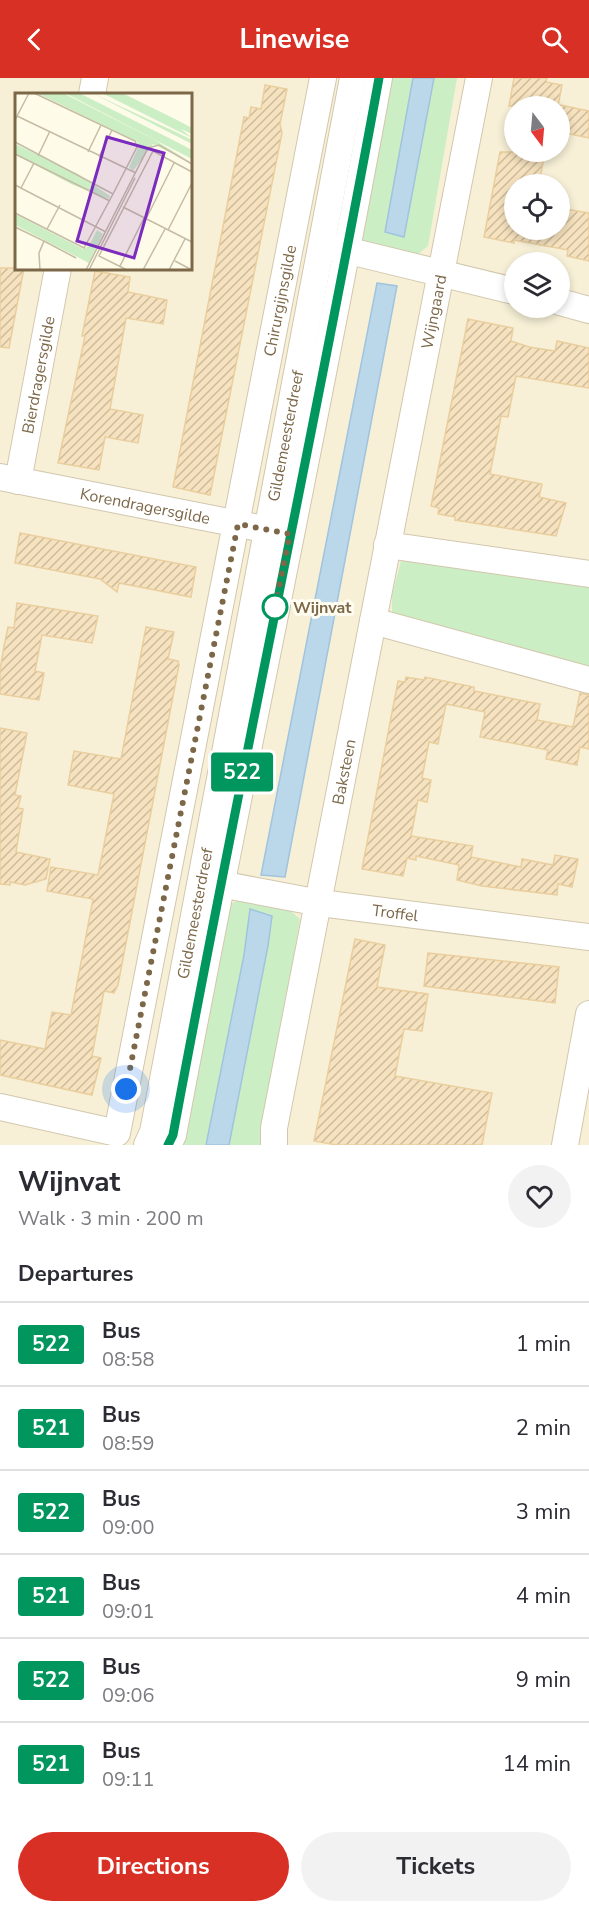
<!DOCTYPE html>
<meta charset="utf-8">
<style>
body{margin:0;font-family:"Nunito Sans",sans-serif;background:#f2f2f3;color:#2b2b33;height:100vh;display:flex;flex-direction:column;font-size:22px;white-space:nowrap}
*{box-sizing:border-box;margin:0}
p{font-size:20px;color:#7c7c81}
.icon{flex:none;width:33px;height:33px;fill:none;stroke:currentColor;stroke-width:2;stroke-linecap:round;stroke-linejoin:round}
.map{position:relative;height:1067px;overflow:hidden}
.details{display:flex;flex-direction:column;background:#fff;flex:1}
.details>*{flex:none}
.badge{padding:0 12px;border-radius:4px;font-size:21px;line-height:39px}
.needle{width:39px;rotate:164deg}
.tools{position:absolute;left:504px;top:18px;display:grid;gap:12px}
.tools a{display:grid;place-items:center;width:66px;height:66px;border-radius:50%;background:#fff;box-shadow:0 3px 9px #0003;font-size:30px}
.you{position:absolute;width:30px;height:30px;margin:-15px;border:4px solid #fff;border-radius:50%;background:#1a73e8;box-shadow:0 0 0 9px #1a73e833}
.map>.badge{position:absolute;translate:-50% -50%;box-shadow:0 0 0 3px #fff}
h2{padding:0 18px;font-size:22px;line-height:54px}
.round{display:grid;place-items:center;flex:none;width:63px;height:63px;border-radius:32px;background:#f2f2f3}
.overview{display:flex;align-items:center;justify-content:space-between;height:102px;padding:0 18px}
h1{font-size:28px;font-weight:700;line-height:45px}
.action{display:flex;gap:12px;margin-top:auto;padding:12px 18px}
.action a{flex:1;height:69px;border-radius:36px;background:#d93025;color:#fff;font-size:24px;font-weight:700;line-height:69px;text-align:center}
.action a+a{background:#f2f2f3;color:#2b2b33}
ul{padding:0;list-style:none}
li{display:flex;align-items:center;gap:18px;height:84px;padding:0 18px;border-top:2px solid #e1e1e2}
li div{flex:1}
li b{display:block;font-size:22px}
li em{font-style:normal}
li .badge{min-width:66px;font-weight:700;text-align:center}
header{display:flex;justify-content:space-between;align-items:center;height:78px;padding:0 18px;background:#d93025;color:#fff;font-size:27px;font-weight:700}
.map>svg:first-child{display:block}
.residential{fill:#f7f0d7;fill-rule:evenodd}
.grass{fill:#cbeec5}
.water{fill:#bbd7ea;stroke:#a0c4dd;stroke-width:1.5}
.building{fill:url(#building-hatch);stroke:#eace9d;stroke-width:1.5}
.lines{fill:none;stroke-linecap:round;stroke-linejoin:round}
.minor-casing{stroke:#d2c7ad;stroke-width:28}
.minor{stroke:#fff;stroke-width:26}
.line-casing{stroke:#fff;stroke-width:14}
.line{stroke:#00965e;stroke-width:9}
.walk{stroke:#7c6849;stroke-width:6;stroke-dasharray:0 10.8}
.stop-dot{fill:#fff;stroke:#00965e;stroke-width:3}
.labels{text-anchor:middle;stroke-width:6;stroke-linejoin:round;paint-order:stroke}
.street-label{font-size:16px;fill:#7c6849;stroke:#fffdf1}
.stop-label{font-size:16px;font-weight:bold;fill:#7c6849;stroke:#fffdf1;text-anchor:start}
.inset-road{fill:none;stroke:#c6bca4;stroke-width:1.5}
.view{fill:#7b2cbf;fill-opacity:0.15;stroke:#7b2cbf;stroke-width:3}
.inset-edge{fill:none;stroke:#7c6849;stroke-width:3}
</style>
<header><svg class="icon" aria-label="back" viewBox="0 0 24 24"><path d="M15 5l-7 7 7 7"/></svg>Linewise<svg class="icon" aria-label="search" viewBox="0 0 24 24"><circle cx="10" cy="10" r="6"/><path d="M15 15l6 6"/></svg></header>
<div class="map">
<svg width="589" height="1067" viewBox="0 0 589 1067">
<defs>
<pattern id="building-hatch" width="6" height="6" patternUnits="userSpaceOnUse" patternTransform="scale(1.5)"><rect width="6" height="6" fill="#f6e2be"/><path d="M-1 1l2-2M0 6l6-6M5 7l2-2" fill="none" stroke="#ccbb9c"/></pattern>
</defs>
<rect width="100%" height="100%" fill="#fefbe9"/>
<path class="residential" d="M0 0H589V1067H0ZM16 16H190V190H16ZM514 28H560V74H514ZM514 106H560V152H514ZM514 184H560V230H514Z"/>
<path class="grass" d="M386 0H413L385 154 404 159 434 0H457L428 168 417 177 363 163 358 142Z
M401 483 589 505V590L392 538V517Z
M246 819 281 825 300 841 262 1067H173L230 826Z"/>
<path class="water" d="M413 0H434L404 159 385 154Z
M377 205 397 208 285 799 261 797Z
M250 831 272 838 268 868 229 1067H206L244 877Z"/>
<path class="building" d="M514 0H547L546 4 562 7 558 28H509Z
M265 7 287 11 280 46 282 55 210 417 173 409 244 39 249 40 251 29 261 31Z
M560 27 589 33V60L560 54Z
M500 74H545L539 106H514V152H560L566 131 589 135V183L567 178 568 172 514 162V165L484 159Z
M0 190H24L9 270 0 269Z
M95 193 130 199 128 214 167 222 163 246 126 240 110 331 143 337 138 365 105 359 99 392 58 385 85 258H82Z
M468 241 513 250 511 263 529 269 555 273 557 263 589 270V310L516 298 508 339 501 338 490 396 542 406 539 419 566 425 556 458 455 442V439L438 436 439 430 431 428Z
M20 455 196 489 191 519 119 505 117 514 100 501 15 485Z
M17 525 98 538 92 565 42 557 35 593 44 595 39 622 0 616V592L4 568 8 549 14 550Z
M146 549 174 554 168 581 178 583 179 587 118 907 114 915 104 913 92 978 101 980 92 1017 0 997V962L45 971 52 934 71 937 93 821 47 813 51 789 98 797 114 716 68 707 74 673 121 681Z
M406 599 424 602 425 599 474 609V613L540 626 537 642 573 649 580 615 589 617V671L580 669 577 687 546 681 548 672 480 659 485 634 446 626 438 666 429 664 422 700 431 702 427 724 418 722 411 758 473 768 471 779 521 789 522 781 553 787 555 777 578 781 572 809 558 806 557 817 482 808 457 802 459 787 416 778V782L407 780 403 798 362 791 398 603 405 604Z
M0 650 27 655 15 717 21 718 18 730 23 731 16 774 50 781 46 801 25 807 10 804V807L0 806Z
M355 861 385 867 377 909 428 916 422 953 404 951 395 998 492 1015 482 1067H337L314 1063Z
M428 875 559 889 555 925 424 908Z"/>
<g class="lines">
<g class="minor-casing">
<g id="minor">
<path d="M92 16 95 0"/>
<path d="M333 169 514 213"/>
<path d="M560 224 589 232"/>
<path id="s1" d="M0 399 254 449"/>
<path id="s2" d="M18 403 58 190"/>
<path d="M387 467 589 496"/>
<path id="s3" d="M373 543 479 0"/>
<path id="s4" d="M204 803 320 825 589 859"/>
<path id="s5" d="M0 1029 117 1055 323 0"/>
<path id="s6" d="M147 1067 153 1054 353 0"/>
<path d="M168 1067 173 1057C239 704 315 353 379 0"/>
<path id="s7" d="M274 1067V1050L373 543 589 602"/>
<path d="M565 1067 589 936"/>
</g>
</g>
<use href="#minor" class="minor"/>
</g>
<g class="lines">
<g class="line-casing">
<path id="line" d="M168 1067 173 1057C238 704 315 353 379 0"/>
</g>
<use href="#line" class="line"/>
<path class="walk" d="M126 1011 238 446 290 456 275 529"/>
</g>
<circle class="stop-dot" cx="275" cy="529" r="12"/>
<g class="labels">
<g class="street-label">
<text dy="6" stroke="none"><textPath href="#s5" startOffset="968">Chirurgijnsgilde</textPath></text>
<text dy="6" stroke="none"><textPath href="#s3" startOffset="315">Wijngaard</textPath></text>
<text dy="6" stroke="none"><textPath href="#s2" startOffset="108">Bierdragersgilde</textPath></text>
<text dy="6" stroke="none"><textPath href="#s6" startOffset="723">Gildemeesterdreef</textPath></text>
<text dy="6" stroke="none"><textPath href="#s1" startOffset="148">Korendragersgilde</textPath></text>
<text dy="6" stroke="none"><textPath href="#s7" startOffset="380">Baksteen</textPath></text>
<text dy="6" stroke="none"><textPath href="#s4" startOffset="194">Troffel</textPath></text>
<text dy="6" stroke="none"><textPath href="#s6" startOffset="237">Gildemeesterdreef</textPath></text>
</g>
<g class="stop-label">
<text x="293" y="535">Wijnvat</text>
</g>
</g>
<g transform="translate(15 15)">
<rect width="177" height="177" fill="#fefbe9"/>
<path d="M22 0H48L140 47 177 70 138 51 118 78 114 74 124 53 121 48ZM50 0H64L158 47 177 57V66ZM77 0 163 40 177 47V51ZM87 0H107L160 26 177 35V41L166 36 177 45ZM0 51 63 81 95 103 94 106 56 91 0 61ZM0 121 68 156 74 153 82 137 88 141 74 170 0 132Z" fill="#cbeec5"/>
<path class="inset-road" d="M2 23 121 80M0 27 14 0M0 49 98 101 122 54 120 48 19 0M73 59 86 32M0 61 95 108M23 63 35 38M84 64 97 37M0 92 91 139M6 95 19 70M108 114 177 149M0 120 69 155 98 101M131 126 159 70M0 134 29 148 24 160 25 177M32 136 45 112M153 137 177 90M29 148 61 165M160 168 177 177M105 173 129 125M71 177 133 55 144 52 177 71M74 177 120 85M112 177 84 163 138 58 177 79M128 177 150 136M154 177 170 146"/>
<path class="view" d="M92 44 149 60 119 165 62 148Z"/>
<rect width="177" height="177" class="inset-edge"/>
</g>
</svg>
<div class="tools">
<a><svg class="needle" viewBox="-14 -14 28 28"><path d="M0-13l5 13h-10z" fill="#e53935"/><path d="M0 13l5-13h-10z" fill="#7c7c81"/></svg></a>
<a><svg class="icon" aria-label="locate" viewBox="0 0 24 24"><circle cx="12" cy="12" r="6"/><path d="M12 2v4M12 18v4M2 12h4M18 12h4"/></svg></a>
<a><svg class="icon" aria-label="layers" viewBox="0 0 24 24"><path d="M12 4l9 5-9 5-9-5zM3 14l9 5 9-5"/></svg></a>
</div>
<div class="you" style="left:126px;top:1011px"></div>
<b class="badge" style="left:242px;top:694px;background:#00965e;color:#fff">522</b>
</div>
<section class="details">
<div class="overview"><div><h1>Wijnvat</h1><p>Walk · 3 min · 200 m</p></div><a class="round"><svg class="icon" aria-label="heart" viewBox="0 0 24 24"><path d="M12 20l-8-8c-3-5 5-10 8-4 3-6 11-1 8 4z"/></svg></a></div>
<h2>Departures</h2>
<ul>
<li><span class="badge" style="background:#00965e;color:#fff">522</span><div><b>Bus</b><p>08:58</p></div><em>1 min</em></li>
<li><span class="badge" style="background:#00965e;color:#fff">521</span><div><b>Bus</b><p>08:59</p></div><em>2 min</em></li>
<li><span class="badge" style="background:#00965e;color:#fff">522</span><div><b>Bus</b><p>09:00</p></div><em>3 min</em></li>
<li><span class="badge" style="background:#00965e;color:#fff">521</span><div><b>Bus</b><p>09:01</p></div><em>4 min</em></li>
<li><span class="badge" style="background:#00965e;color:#fff">522</span><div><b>Bus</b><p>09:06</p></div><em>9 min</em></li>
<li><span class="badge" style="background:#00965e;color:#fff">521</span><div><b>Bus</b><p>09:11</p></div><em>14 min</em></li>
</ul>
<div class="action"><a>Directions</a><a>Tickets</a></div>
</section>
